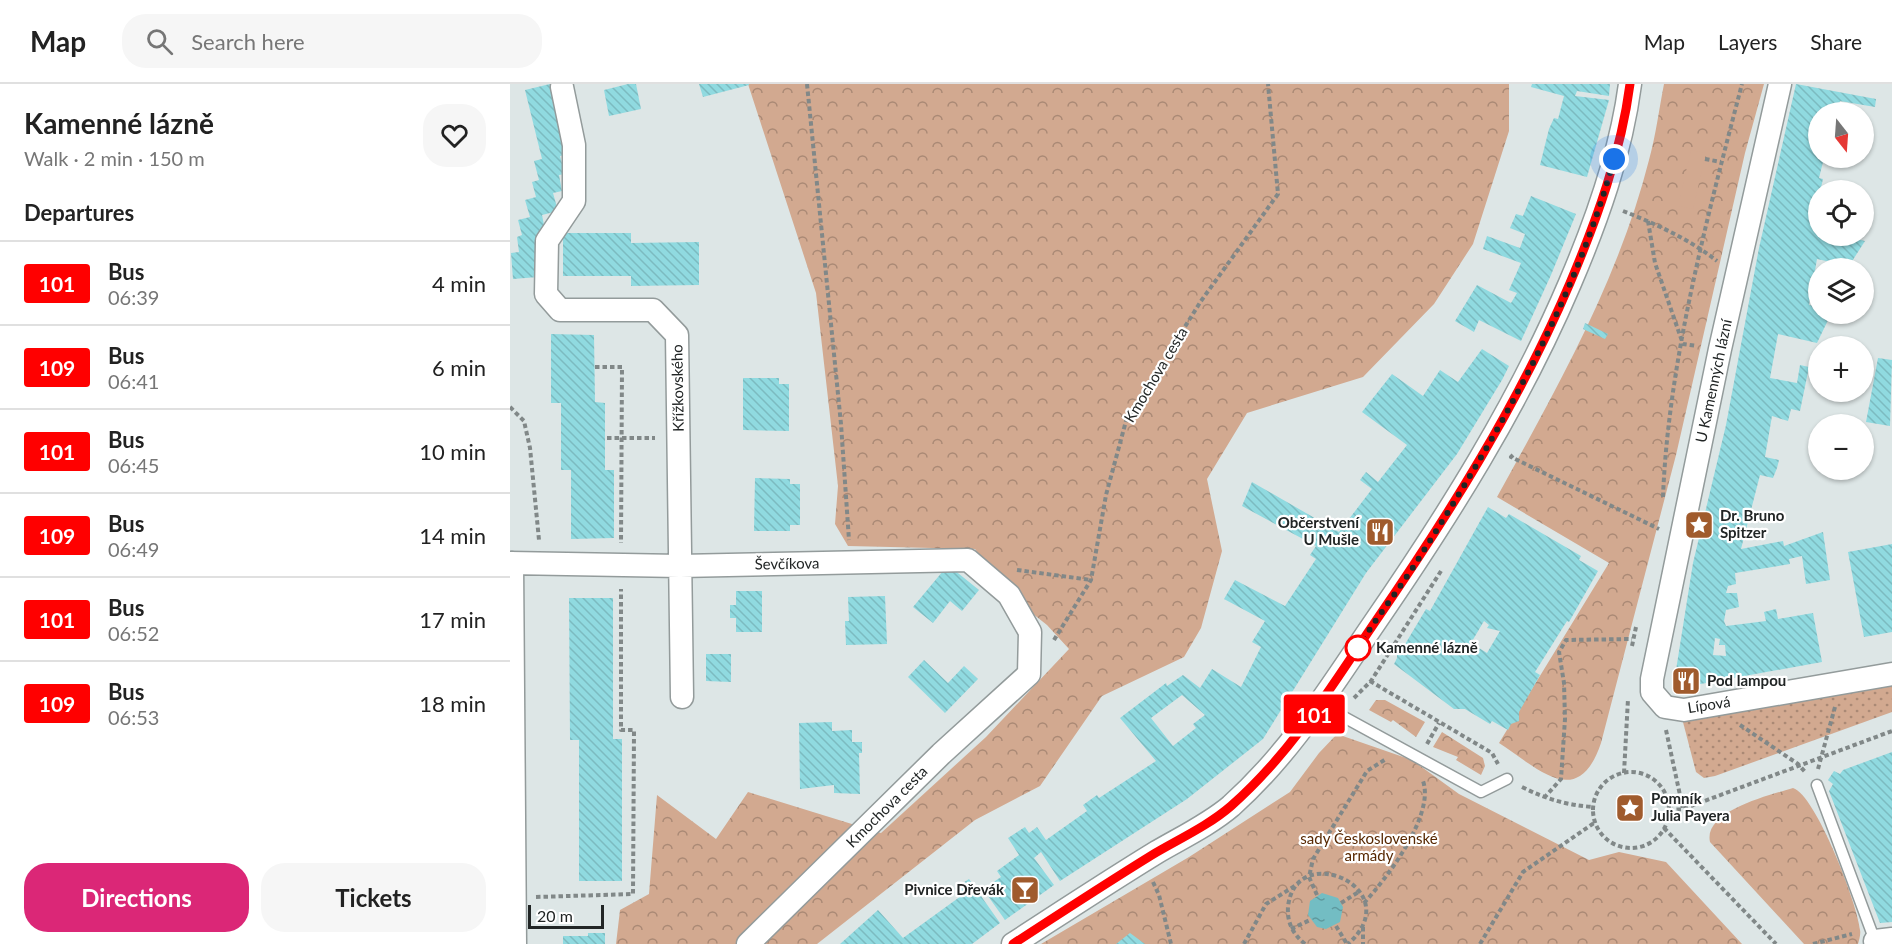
<!DOCTYPE html>
<meta charset="utf-8">
<style>
body{margin:0;font-family:Lato,sans-serif;background:#f6f6f6;color:#222;height:100vh;display:flex;flex-direction:column;font-size:22px;white-space:nowrap}
*{box-sizing:border-box;margin:0}
p{font-size:20px;color:#767676}
.icon{flex:none;width:33px;height:33px;fill:none;stroke:currentColor;stroke-width:2;stroke-linecap:round;stroke-linejoin:round}
.map{position:relative;flex:1;overflow:hidden}
.side{display:flex;flex-direction:column;background:#fff;width:510px}
.side>*{flex:none}
.badge{padding:0 12px;border-radius:4px;font-size:21px;line-height:39px}
.needle{width:39px;rotate:163deg}
.fabs{position:absolute;left:1298px;top:18px;display:grid;gap:12px}
.fabs a{display:grid;place-items:center;width:66px;height:66px;border-radius:50%;background:#fff;box-shadow:0 2px 4px #0004;font-size:30px}
.scale{position:absolute;left:18px;bottom:15px;width:76px;box-sizing:border-box;padding-left:6px;border:3px solid #212525;border-top:0;font-size:16px;line-height:21px;white-space:nowrap;color:#212525;-webkit-text-stroke:4px #fff;paint-order:stroke}
.you{position:absolute;width:30px;height:30px;margin:-15px;border:4px solid #fff;border-radius:50%;background:#1a73e8;box-shadow:0 0 0 9px #1a73e833}
.map>.badge{position:absolute;translate:-50% -50%;box-shadow:0 0 0 3px #fff}
h2{padding:0 24px;font-size:22px;line-height:54px}
.round{display:grid;place-items:center;flex:none;width:63px;height:63px;border-radius:24px;background:#f6f6f6}
.overview{display:flex;align-items:center;justify-content:space-between;height:102px;padding:0 24px}
h1{font-size:28px;font-weight:700;line-height:45px}
.button{display:flex;gap:12px;margin-top:auto;padding:12px 24px}
.button a{flex:1;height:69px;border-radius:24px;background:#db2777;color:#fff;font-size:24px;font-weight:700;line-height:69px;text-align:center}
.button a+a{background:#f6f6f6;color:#222}
ul{padding:0;list-style:none}
li{display:flex;align-items:center;gap:18px;height:84px;padding:0 24px;border-top:2px solid #e0e0e0}
li div{flex:1}
li b{display:block;font-size:22px}
li em{font-style:normal}
li .badge{min-width:66px;font-weight:700;text-align:center}
header{display:flex;align-items:center;gap:36px;box-sizing:border-box;height:84px;padding:0 30px;background:#fff;border-bottom:2px solid #e0e0e0}
header strong{font-size:28px}
nav{display:flex;gap:33px;margin-inline-start:auto;font-size:21px}
.search{width:420px;height:54px;background:#f6f6f6;display:flex;align-items:center;gap:15px;box-sizing:border-box;padding:0 21px;border-radius:24px;color:#767676;font-size:22px}
main{display:flex;flex:1;min-height:0}
.map>svg:first-child{display:block}
.grass{fill:url(#grass-dots)}
.forest{fill:url(#forest-crowns)}
.pitch{fill:#d2a990}
.water{fill:url(#water-ripples)}
.building{fill:url(#building-back-hatch);fill-rule:evenodd}
.lines{fill:none;stroke-linecap:round;stroke-linejoin:round}
.lane-casing{stroke:#939b9b;stroke-width:13}
.street-casing{stroke:#939b9b;stroke-width:25}
.path{stroke:#818888;stroke-width:4;stroke-dasharray:4.5 3;stroke-linecap:butt}
.lane{stroke:#fff;stroke-width:10}
.street{stroke:#fff;stroke-width:22}
.line-casing{stroke:#fff;stroke-width:14}
.line{stroke:#f00;stroke-width:9}
.walk{stroke:#212525;stroke-width:6;stroke-dasharray:0 10.8}
.stop-dot{fill:#fff;stroke:#f00;stroke-width:3}
.labels{text-anchor:middle;stroke-width:4.5;stroke-linejoin:round;paint-order:stroke}
.street-label{font-size:15px;fill:#212525;stroke:#fff}
.poi-label{font-size:15px;font-weight:bold;fill:#212525;stroke:#fff;text-anchor:start}
.stop-label{font-size:15px;font-weight:bold;fill:#212525;stroke:#fff;text-anchor:start}
.park-label{font-size:15px;fill:#572802;stroke:#fff}
</style>
<header>
<strong>Map</strong>
<div class="search"><svg class="icon" aria-label="search" viewBox="0 0 24 24"><circle cx="10" cy="10" r="6"/><path d="M15 15l6 6"/></svg>Search here</div>
<nav><a>Map</a><a>Layers</a><a>Share</a></nav>
</header>
<main>
<section class="side">
<div class="overview"><div><h1>Kamenné lázně</h1><p>Walk · 2 min · 150 m</p></div><a class="round"><svg class="icon" aria-label="heart" viewBox="0 0 24 24"><path d="M12 20l-8-8c-3-5 5-10 8-4 3-6 11-1 8 4z"/></svg></a></div>
<h2>Departures</h2>
<ul>
<li><span class="badge" style="background:#f00;color:#fff">101</span><div><b>Bus</b><p>06:39</p></div><em>4 min</em></li>
<li><span class="badge" style="background:#f00;color:#fff">109</span><div><b>Bus</b><p>06:41</p></div><em>6 min</em></li>
<li><span class="badge" style="background:#f00;color:#fff">101</span><div><b>Bus</b><p>06:45</p></div><em>10 min</em></li>
<li><span class="badge" style="background:#f00;color:#fff">109</span><div><b>Bus</b><p>06:49</p></div><em>14 min</em></li>
<li><span class="badge" style="background:#f00;color:#fff">101</span><div><b>Bus</b><p>06:52</p></div><em>17 min</em></li>
<li><span class="badge" style="background:#f00;color:#fff">109</span><div><b>Bus</b><p>06:53</p></div><em>18 min</em></li>
</ul>
<div class="button"><a>Directions</a><a>Tickets</a></div>
</section>
<div class="map">
<svg width="1382" height="860" viewBox="0 0 1382 860">
<defs>
<pattern id="grass-dots" width="8" height="8" patternUnits="userSpaceOnUse" patternTransform="scale(1.5)"><rect width="8" height="8" fill="#d2a990"/><path d="M2 2h.1M6 6h.1" fill="none" stroke="#aa8975" stroke-width="1.8" stroke-linecap="round"/></pattern>
<pattern id="forest-crowns" width="20" height="18" patternUnits="userSpaceOnUse" patternTransform="scale(1.5)"><rect width="20" height="18" fill="#d2a990"/><path d="M2 6a3 3 0 1 1 6 0M12 15a3 3 0 1 1 6 0" fill="none" stroke="#aa8975"/></pattern>
<pattern id="water-ripples" width="26" height="14" patternUnits="userSpaceOnUse" patternTransform="scale(1.5)"><rect width="26" height="14" fill="#73bdc3"/><path d="M2 4q2-2 4 0t4 0M15 11q2-2 4 0t4 0" fill="none" stroke="#5e999e"/></pattern>
<pattern id="building-back-hatch" width="6" height="6" patternUnits="userSpaceOnUse" patternTransform="scale(1.5)"><rect width="6" height="6" fill="#90dae0"/><path d="M-1 5l2 2M0 0l6 6M5-1l2 2" fill="none" stroke="#7cbbc0"/></pattern>
</defs>
<rect width="100%" height="100%" fill="#dde6e6"/>
<path class="grass" d="M1382 600V628L1205 692 1194 694 1186 688 1173 638 1196 630Z"/>
<path class="forest" d="M238 0H999V47L963 160 924 220 853 293 737 329 697 395 712 467 691 544 674 573 592 612 530 702 465 736 307 860H106L110 826 139 810 147 711 206 755 238 708 371 749 476 653 559 565 537 541 499 511 465 465 338 462 325 440 328 402 306 209Z
M1154 0H1254L1235 69 1166 371 1091 659C1068 727 1029 685 989 659L1099 479 987 413C1046 306 1109 195 1139 76 1146 51 1149 25 1154 0Z
M866 616H875L915 638 906 653 883 636 881 638 859 626Z
M932 648 973 674 975 682 971 691 946 676 948 673 923 663Z
M827 650 902 676 949 710 1079 776 1109 768 1156 778 1232 860H531L679 773 780 708 809 669Z
M1283 704C1306 711 1348 821 1350 846 1351 850 1349 856 1348 860H1294L1200 758C1193 727 1260 711 1283 704Z"/>
<path class="pitch" d="M1181 66 1196 69 1183 125 1168 122Z"/>
<path class="water" d="M812 809 828 814 833 823 830 838 816 845 807 843 798 831 800 817Z"/>
<path class="building" d="M40 0 57 71 50 72 55 90 49 91 52 107 43 109 48 127 32 131 35 146 28 193 3 195 1 169 9 168 7 153 12 151 8 136 20 133 15 116 26 113 22 98 29 96 24 77 32 75 15 6Z
M118 0H126L131 25 99 32 94 6Z
M189 0H239V1L193 13Z
M1022 0H1100L1099 12 1067 7 1065 12 1099 16 1077 93 1030 81 1039 45 1044 34 1048 35 1054 12 1021 3Z
M1286 0 1366 15 1365 23 1330 17 1328 28H1308V74H1314L1309 94 1313 95 1306 125 1308 126V152H1333L1355 157 1339 182 1307 175 1299 221 1308 222V230H1321L1307 259 1268 250 1260 294 1287 299 1290 281 1299 283 1290 327 1281 325 1278 337 1262 332 1255 373 1269 376 1267 384 1263 394 1250 391 1231 465 1273 457 1274 462 1313 448 1320 496 1296 500 1292 472 1279 475 1280 480 1225 489 1226 500 1218 502 1216 509H1227L1229 523 1216 526 1214 537 1216 542 1256 537 1254 528 1266 525 1268 535 1303 529 1312 578 1163 605 1183 479 1216 341 1249 164ZM1205 554 1210 555 1209 561H1215L1216 572 1203 571Z
M1021 112 1066 130 1041 191 1011 257 969 236 964 248 945 237 967 201 1001 219 1007 209 999 206 1011 179 973 165 977 152 1010 164 1015 150 1000 144 1006 130 1013 132Z
M53 149H121V159L189 158V201L121 202V192H53Z
M1075 239 1098 250 1095 255 1073 245Z
M41 250 84 251 85 318 95 319V386H104V454L61 455V386H51V319H41Z
M972 265 999 282 992 296 947 370 856 489 753 655 677 715 550 797 531 768 524 774 544 801 495 836 473 805 491 793 487 787 509 771 498 754 515 743 519 749 527 743 536 756 577 727 573 721 587 711 589 714 646 677 610 634 656 599 657 602 673 591 690 604 702 585 731 603 751 563 742 558 755 537 714 515 725 496 775 522 806 475 800 471 806 462 732 422 742 398 829 448 862 405 850 396 856 388 868 398 897 361 852 328 882 290 913 312 930 286 948 298ZM672 611 695 631 683 640 686 644 663 662 641 634Z
M1368 274 1382 276 1380 342 1356 338Z
M233 294H269V300H279V347L233 346Z
M245 394 280 395V400H290V441H280V447H244Z
M978 423 996 434 999 430 1071 472 1069 476 1088 487 1059 538 1057 537 1025 588 1030 591 1009 628V637L1001 640 998 646 982 637 980 640 955 625H944L884 580 887 574V566L894 562 916 525 920 527ZM974 537 979 541 977 544 990 547 977 569 961 559Z
M1382 460V548L1354 553 1338 468Z
M438 481 469 506 452 527 440 517 423 539 403 523Z
M226 507H252V548H226V534H220V521H226Z
M375 512 377 560 336 561 335 537H339L338 513Z
M59 514H103V655H112V797H69V656H60Z
M196 570H221V598L196 597Z
M414 576 438 599 454 582 468 595 435 629 398 593Z
M322 638V647L342 646V658H352V669H349L350 710 324 709V701L290 705 289 639Z
M1382 668V838L1370 839 1319 707 1323 700 1318 696 1324 687 1330 690 1333 686Z
M459 795 490 839 462 860H330L368 826 393 854 451 812 445 804Z
M78 849H95V860H53V852H78Z
M620 849 635 860H606Z"/>
<g class="lines">
<g class="lane-casing">
<path id="lane" d="M810 620 971 708 997 695
M1307 701 1365 857 1363 860"/>
</g>
<g class="street-casing">
<path id="street" d="M1270 0 1210 265 1142 595V608L1155 623 1174 626 1382 590
M52 3 64 61V117L37 157 36 210 50 226H143L167 251 172 613
M0 479 170 482 458 476 499 511 520 548 519 590 431 670 238 860
M2 479 5 860
M1365 857 1382 855
M503 860C551 829 598 798 647 768 671 754 700 740 721 722 781 668 818 607 863 541 938 432 1008 321 1060 199 1087 136 1111 69 1120 0"/>
</g>
<path class="path" d="M297 0 331 340 339 456
M1195 75 1211 78
M1113 127C1146 140 1179 155 1207 177
M1138 137 1145 179 1173 260 1187 262
M85 283H112L111 459
M0 323 14 337 20 364 29 456
M97 354H145
M1003 371 1001 373 1149 445
M1153 413C1158 279 1198 130 1232 0
M507 486 581 496
M544 556 581 496 596 411 616 337 691 217 768 110 758 0
M1122 562 1126 543
M860 597 982 669 988 680
M844 614 861 597 931 487
M1230 641 1288 680 1296 689
M1156 646 1173 725
M917 660 929 639
M1308 685 1325 623
M1083 726a38 38 0 1 1 76 0a38 38 0 1 1-76 0Z
M1114 689 1118 615
M1012 703C1036 715 1056 721 1083 723
M1034 714 1051 695 1055 635 1054 599 1049 568 1056 556 1122 555
M1159 726 1173 725 1382 647
M1154 744 1266 860
M643 798 649 811 661 860
M807 811 799 793 803 775 857 687 876 675
M26 813 123 810 124 646H111V505
M831 819 850 807
M854 819C877 794 925 731 913 697
M826 842 837 860
M853 843V860
M781 845 800 836
M734 860 756 820 788 800
M795 860C783 850 777 839 778 823 785 754 900 805 838 860
M970 860 1013 788 1084 739
M1303 860 1342 850"/>
<use href="#lane" class="lane"/>
<use href="#street" class="street"/>
</g>
<g class="lines">
<g class="line-casing">
<path id="line" d="M503 860C549 830 595 800 642 771 667 756 698 742 721 722 781 669 819 606 863 541 938 432 1008 321 1060 199 1087 135 1111 69 1120 0"/>
</g>
<use href="#line" class="line"/>
<path class="walk" d="M848 564C864 537 884 512 902 485 984 357 1063 224 1104 75"/>
</g>
<defs>
<g id="sight-square" transform="scale(1.5)"><rect x="-9" y="-9" width="18" height="18" rx="4" fill="#a05b2d" stroke="#fff"/><path d="M0-6L1.8-2.2L6-1.7L2.9 1.2L3.7 5.4L0 3.3L-3.7 5.4L-2.9 1.2L-6-1.7L-1.8-2.2Z" fill="#fff"/></g>
<g id="restaurant-square" transform="scale(1.5)"><rect x="-9" y="-9" width="18" height="18" rx="4" fill="#a05b2d" stroke="#fff"/><path d="M-5-6h1v4h1v-4h1v4h1v-4h1v5L-1.5 .5V6h-2V.5L-5-1ZM5-6V6H3V1.5H1.5Q1.5-4 5-6Z" fill="#fff"/></g>
<g id="bar-square" transform="scale(1.5)"><rect x="-9" y="-9" width="18" height="18" rx="4" fill="#a05b2d" stroke="#fff"/><path d="M-6-5H6L.8 .8V4.5H3.5V6h-7V4.5H-.8V.8Z" fill="#fff"/></g>
</defs>
<g fill-rule="evenodd">
<use href="#sight-square" x="1189" y="441"/>
<use href="#restaurant-square" x="870" y="448"/>
<use href="#restaurant-square" x="1176" y="597"/>
<use href="#sight-square" x="1120" y="724"/>
<use href="#bar-square" x="515" y="806"/>
</g>
<circle class="stop-dot" cx="848" cy="564" r="12"/>
<g class="labels">
<g class="street-label">
<text transform="translate(646 291) rotate(-59)" y="5">Kmochova cesta</text>
<text transform="translate(1204 297) rotate(-78)" y="5">U Kamenných lázní</text>
<text transform="translate(168 304) rotate(-91)" y="5">Křížkovského</text>
<text transform="translate(277 480) rotate(-1)" y="5">Ševčíkova</text>
<text transform="translate(1199 621) rotate(-9)" y="5">Lípová</text>
<text transform="translate(377 723) rotate(-45)" y="5">Kmochova cesta</text>
</g>
<g class="poi-label">
<text x="1210" y="437">Dr. Bruno<tspan x="1210" dy="17">Spitzer</tspan></text>
<text x="849" y="444" text-anchor="end">Občerstvení<tspan x="849" dy="17">U Mušle</tspan></text>
<text x="1197" y="602">Pod lampou</text>
<text x="1141" y="720">Pomník<tspan x="1141" dy="17">Julia Payera</tspan></text>
<text x="494" y="811" text-anchor="end">Pivnice Dřevák</text>
</g>
<g class="stop-label">
<text x="866" y="569">Kamenné lázně</text>
</g>
<g class="park-label">
<text x="859" y="760">sady Československé<tspan x="859" dy="17">armády</tspan></text>
</g>
</g>
</svg>
<div class="fabs">
<a><svg class="needle" viewBox="-14 -14 28 28"><path d="M0-13l5 13h-10z" fill="#e53935"/><path d="M0 13l5-13h-10z" fill="#767676"/></svg></a>
<a><svg class="icon" aria-label="locate" viewBox="0 0 24 24"><circle cx="12" cy="12" r="6"/><path d="M12 2v4M12 18v4M2 12h4M18 12h4"/></svg></a>
<a><svg class="icon" aria-label="layers" viewBox="0 0 24 24"><path d="M12 4l9 5-9 5-9-5zM3 14l9 5 9-5"/></svg></a>
<a>+</a>
<a>−</a>
</div>
<div class="scale">20 m</div>
<div class="you" style="left:1104px;top:75px"></div>
<b class="badge" style="left:804px;top:630px;background:#f00;color:#fff">101</b>
</div>
</main>
